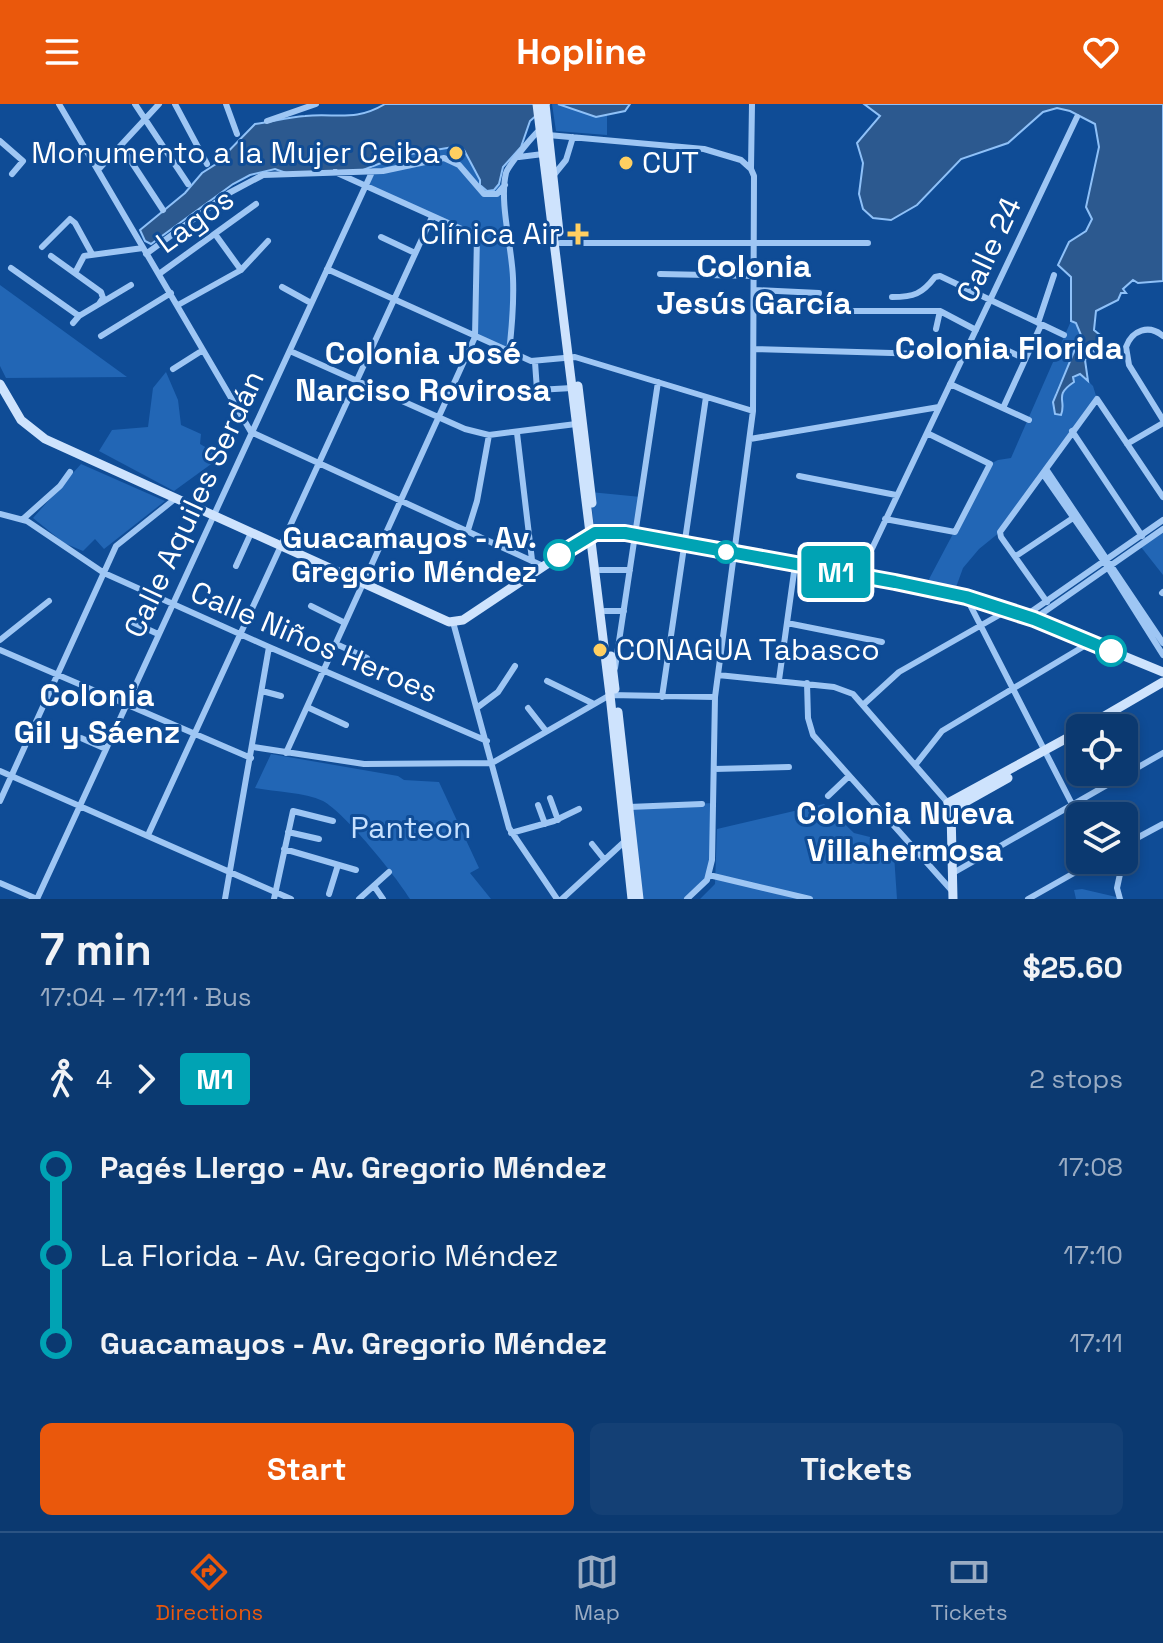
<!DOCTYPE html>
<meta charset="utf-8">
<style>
body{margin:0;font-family:"Space Grotesk",sans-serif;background:#144075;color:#f1f3f6;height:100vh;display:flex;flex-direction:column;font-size:30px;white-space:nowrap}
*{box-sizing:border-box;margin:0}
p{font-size:26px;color:#9aacc3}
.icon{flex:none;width:44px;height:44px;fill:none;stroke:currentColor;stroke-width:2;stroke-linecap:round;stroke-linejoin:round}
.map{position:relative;height:795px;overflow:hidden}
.drawer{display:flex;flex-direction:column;background:#0b3970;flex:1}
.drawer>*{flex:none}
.badge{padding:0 16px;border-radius:6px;font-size:28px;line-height:52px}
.fabs{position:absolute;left:1066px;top:610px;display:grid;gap:16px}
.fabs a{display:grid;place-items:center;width:72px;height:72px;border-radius:12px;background:#0b3970;box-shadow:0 4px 12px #0003,0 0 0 2px #2b5383;font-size:40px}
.map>.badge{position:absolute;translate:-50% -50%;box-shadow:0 0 0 4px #fff}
.legs{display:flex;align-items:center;gap:12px;height:88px;padding:0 40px;font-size:26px}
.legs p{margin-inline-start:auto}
.overview{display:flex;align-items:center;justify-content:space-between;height:136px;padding:0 40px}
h1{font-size:44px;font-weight:700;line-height:60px}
.button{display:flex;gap:16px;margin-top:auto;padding:16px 40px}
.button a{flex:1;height:92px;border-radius:12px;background:#ea580c;color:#fff;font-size:32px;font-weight:700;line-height:92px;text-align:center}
.button a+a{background:#144075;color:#f1f3f6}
ul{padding:0 40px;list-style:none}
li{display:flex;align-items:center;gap:28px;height:88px;font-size:30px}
li i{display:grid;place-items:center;width:12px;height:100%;margin:0 10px;background:currentColor}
li i::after{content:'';width:20px;height:20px;margin:-10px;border:6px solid;border-radius:50%;background:#0b3970}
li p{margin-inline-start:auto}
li:first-child i{background:linear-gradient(#0000 50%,currentColor 0)}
li:last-child i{background:linear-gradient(currentColor 50%,#0000 0)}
header{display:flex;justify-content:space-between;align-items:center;height:104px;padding:0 40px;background:#ea580c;color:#fff;font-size:36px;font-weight:700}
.tab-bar{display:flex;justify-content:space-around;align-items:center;height:112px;border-top:2px solid #2b5383;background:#0b3970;font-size:22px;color:#9aacc3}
.tab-bar a{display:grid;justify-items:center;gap:4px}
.tab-bar .current{color:#ea580c}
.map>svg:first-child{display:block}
.green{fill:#2266b5}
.water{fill:#2c598f;stroke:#8fc1f8;stroke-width:2}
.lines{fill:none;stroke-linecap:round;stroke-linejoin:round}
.street{stroke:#9ec6f4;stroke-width:6}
.secondary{stroke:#cee3fd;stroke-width:9}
.line-1-casing{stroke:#fff;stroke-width:18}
.line-1{stroke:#00a3b4;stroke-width:12}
.poi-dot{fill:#ffcf61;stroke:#0f4c96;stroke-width:3}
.stop-1-dot{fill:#fff;stroke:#00a3b4;stroke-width:4}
.labels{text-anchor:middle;stroke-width:6;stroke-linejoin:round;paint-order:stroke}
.poi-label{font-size:30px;fill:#fff;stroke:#0f4c96;text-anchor:end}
.street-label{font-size:30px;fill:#fff;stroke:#0f4c96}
.stop-label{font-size:30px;font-weight:bold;fill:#fff;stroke:#0f4c96;text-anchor:end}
.park-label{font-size:30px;fill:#c6e0fe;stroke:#0f4c96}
.neighbourhood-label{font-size:32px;font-weight:bold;fill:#fff;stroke:#0f4c96}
</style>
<header><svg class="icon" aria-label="menu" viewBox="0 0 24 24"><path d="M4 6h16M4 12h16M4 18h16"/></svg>Hopline<svg class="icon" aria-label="heart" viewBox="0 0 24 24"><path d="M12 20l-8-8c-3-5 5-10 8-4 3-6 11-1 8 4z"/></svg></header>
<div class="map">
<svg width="1163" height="795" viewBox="0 0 1163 795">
<rect width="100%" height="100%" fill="#0f4c96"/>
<path class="green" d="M552 0H590L607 7V31L556 27Z
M457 42 464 46 480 76 505 81 513 174 509 248 475 233 478 135 364 83 374 61 399 52Z
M0 181 127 273 6 274 0 262Z
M1071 217 1076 219 1081 231 1055 290 1063 306C1059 291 1067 275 1081 270L1093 282 1097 295 1000 428 979 445 963 464 955 486 928 477 990 360 998 356 1011 354Z
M166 268 178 296 181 321 201 330 200 340 207 344 216 341 225 350 174 387 99 347 112 326 148 323 153 284Z
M81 360 165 397 104 445 95 435 83 447 64 439 33 414Z
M590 388 641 393 635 432 594 423Z
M1163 426V471L1141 443Z
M271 650 398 672 404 676 439 678 479 764 470 769 491 795H410C396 772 345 709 323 697 304 688 276 688 255 684Z
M714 699 709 771 687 795H639L629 703Z
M824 700 854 729 870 733 894 751 897 795H700L715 780 717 725Z
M1082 785 1125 795H1076L1074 786Z"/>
<path class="water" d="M385 0H549L530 17 521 43 503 63 499 80 494 86 487 87 480 81V76L464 46 459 42 399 52 358 68 292 71 275 65 250 71 233 80 151 140 145 137 140 126 185 89 202 69 216 60 255 20C271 18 288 13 305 12 337 9 355 18 385 0Z
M558 0H630L625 7 596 13Z
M864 0H1163V177L1138 179 1133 176 1123 185 1126 189H1121L1118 196 1096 207 1094 226 1100 231V236L1089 241 1095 250 1085 256 1088 277 1080 270 1073 273 1074 278C1053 292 1067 296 1061 311L1055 310 1053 298 1081 231 1076 219 1071 217V173L1058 161 1069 138 1086 127 1092 115 1086 103 1099 43 1095 20 1070 7 1057 4 1043 8 1008 39 961 55 917 101 891 116 873 114 863 105 859 90 863 59 857 39 880 12Z"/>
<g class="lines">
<path class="street" d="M59 0 251 328 543 462
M135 0 188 80
M175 0 207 60
M226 0 237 30
M267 17 316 0
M548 31 704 45 741 56 751 65 754 72 753 307 715 593 712 756 707 776 687 795
M0 37 23 57 12 70
M121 42 163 106
M519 53 543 50
M751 64 752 0
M98 66 159 0
M553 72 566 56 573 33
M215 130 241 166
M381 133 415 149
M560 139H868
M42 143 70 115 75 119 92 150
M146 150 229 89 263 71 383 67 444 54 459 61 484 90H497L505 81
M51 152 101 188 103 194 99 200
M11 164 79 212
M327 165 531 257 575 253 753 307
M75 169 84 152 143 144
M159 170 256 100
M660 170 754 172
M282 183 311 199
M754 186 819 189
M892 193C914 193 922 190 935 173L940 172 1064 231
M178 201 241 166 268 137
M828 207H940L976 226
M73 219 79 212 131 181
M1038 219 1054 171
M936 225 940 207
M101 232 171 189
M1163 232C1149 220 1132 226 1126 243L1129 261 1163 316
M996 241 1025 255
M754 245 926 250
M290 247 465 325 489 331 576 320
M509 248C512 223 514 199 513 174 512 143 499 99 506 69 508 62 534 30 540 26
M535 258 537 286 572 284
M173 265 203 246
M950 280 1029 316
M1003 304 1041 221
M1072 327 1142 432
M517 329 532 456
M750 335 939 303
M1127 340 1163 319
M1046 365 1163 539
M1043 370 1105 459 1163 551
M799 372 896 391
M0 410 27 417 104 469 269 543 487 637
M23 415 60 382 70 368
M885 415 955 428 990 360 927 329
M468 426 477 397 489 331
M1016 452 1076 412
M236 462 251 429
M600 466H630
M859 472 1077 13
M1162 489 1163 488
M966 493 1073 702
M1047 498 1001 433 1000 428 1097 295 1163 393
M311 502 345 519
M605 507H624
M1025 512 1163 416
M1034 515 1163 425
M132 518 158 530
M453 518 509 724 557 795
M787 519 882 538
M0 536 49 497
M336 540 367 554
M0 546 251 654
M615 564 658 278
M718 571 834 583 853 590 948 699
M779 576 795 461
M547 577 592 599
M807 579 808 614 813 631 953 788
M262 587 281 592
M662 593 706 293
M864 600 899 568 1008 506
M307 603 346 621
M478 603 498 588 515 562
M528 604 546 627
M81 634 106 645
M253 643 364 660 492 659 610 591 715 593
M286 649 475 233 477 132 335 68
M916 660 942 627 1091 538
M714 665 789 663
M0 667 291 795
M828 692 849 672
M550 694 558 716
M0 697 116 442 176 394
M538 701 545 720
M629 703 702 700
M288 728 319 735
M511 729 554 717 579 705
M148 731 432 113
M592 740 604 755
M1124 741 1163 720
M284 745 356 766
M953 769 1163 649
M709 771 810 795
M0 779 37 795
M374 782 383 795
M329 790 338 761
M37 795 372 68
M225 795 269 543
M274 795 293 707 333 717
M359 795 389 768
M562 795 624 738
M1028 795 1097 756
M1120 795 1117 784 1123 756"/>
<path class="secondary" d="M537 0 610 591 632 795
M545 0 559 128
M0 280 21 316 45 335 449 518 463 516 589 432 607 427 895 478 966 493 1034 515 1163 568
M578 282 592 399
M611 552 615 585
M618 608 639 795
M1084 624 1163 578
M951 706 1008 674
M953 795 951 706 948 699 1080 627"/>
</g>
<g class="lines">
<g class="line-1-casing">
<path id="line-1" d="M559 451 595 429H625L895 478 966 493 1034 515 1111 547"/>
</g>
<use href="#line-1" class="line-1"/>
</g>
<g class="poi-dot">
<circle cx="456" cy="49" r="8"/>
<circle cx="626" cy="59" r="8"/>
<path d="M574 118h8v8h8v8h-8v8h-8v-8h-8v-8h8z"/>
<circle cx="600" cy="546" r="8"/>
</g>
<g class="stop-1-dot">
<circle cx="726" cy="448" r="10"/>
<circle cx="559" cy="451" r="14"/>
<circle cx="1111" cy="547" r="14"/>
</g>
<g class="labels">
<g class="poi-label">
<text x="440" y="59">Monumento a la Mujer Ceiba</text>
<text x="642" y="69" text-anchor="start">CUT</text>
<text x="560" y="140">Clínica Air</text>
<text x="616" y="556" text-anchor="start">CONAGUA Tabasco</text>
</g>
<g class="street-label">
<text transform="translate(195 117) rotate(-36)" y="10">Lagos</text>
<text transform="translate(989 146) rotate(-65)" y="10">Calle 24</text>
<text transform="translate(194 400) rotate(-65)" y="10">Calle Aquiles Serdán</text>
<text transform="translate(314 538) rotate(23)" y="10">Calle Niños Heroes</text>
</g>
<g class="stop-label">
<text x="537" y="444">Guacamayos - Av.<tspan x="537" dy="34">Gregorio Méndez</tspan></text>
</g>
<g class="park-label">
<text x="411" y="734">Panteon</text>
</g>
<g class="neighbourhood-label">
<text x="754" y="173">Colonia<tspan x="754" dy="37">Jesús García</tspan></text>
<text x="1009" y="255">Colonia Florida</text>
<text x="423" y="260">Colonia José<tspan x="423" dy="37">Narciso Rovirosa</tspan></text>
<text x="97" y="602">Colonia<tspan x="97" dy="37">Gil y Sáenz</tspan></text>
<text x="905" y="720">Colonia Nueva<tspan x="905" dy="37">Villahermosa</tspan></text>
</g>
</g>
</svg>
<div class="fabs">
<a><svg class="icon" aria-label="locate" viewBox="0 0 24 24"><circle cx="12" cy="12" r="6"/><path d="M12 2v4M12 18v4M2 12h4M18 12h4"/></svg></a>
<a><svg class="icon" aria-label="layers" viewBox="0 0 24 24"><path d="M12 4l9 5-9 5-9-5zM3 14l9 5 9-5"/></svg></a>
</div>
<b class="badge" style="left:836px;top:468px;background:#00a3b4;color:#fff">M1</b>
</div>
<section class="drawer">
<div class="overview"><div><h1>7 min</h1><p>17:04 – 17:11 · Bus</p></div><b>$25.60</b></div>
<div class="legs"><svg class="icon" aria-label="walk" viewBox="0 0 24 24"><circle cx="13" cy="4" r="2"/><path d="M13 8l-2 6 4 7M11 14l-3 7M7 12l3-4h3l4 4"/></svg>4<svg class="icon" aria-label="forward" viewBox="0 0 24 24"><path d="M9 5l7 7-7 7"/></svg><b class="badge" style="background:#00a3b4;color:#fff">M1</b><p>2 stops</p></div>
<ul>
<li><i style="color:#00a3b4"></i><b>Pagés Llergo - Av. Gregorio Méndez</b><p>17:08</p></li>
<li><i style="color:#00a3b4"></i><span>La Florida - Av. Gregorio Méndez</span><p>17:10</p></li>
<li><i style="color:#00a3b4"></i><b>Guacamayos - Av. Gregorio Méndez</b><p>17:11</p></li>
</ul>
<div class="button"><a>Start</a><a>Tickets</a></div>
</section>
<nav class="tab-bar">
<a class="current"><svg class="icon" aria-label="directions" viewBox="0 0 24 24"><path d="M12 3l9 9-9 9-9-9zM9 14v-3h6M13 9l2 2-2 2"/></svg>Directions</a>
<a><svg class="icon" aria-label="map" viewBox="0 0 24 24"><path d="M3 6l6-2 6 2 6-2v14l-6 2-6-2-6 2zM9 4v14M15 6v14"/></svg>Map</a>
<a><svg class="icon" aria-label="tickets" viewBox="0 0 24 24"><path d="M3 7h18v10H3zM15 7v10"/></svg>Tickets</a>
</nav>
